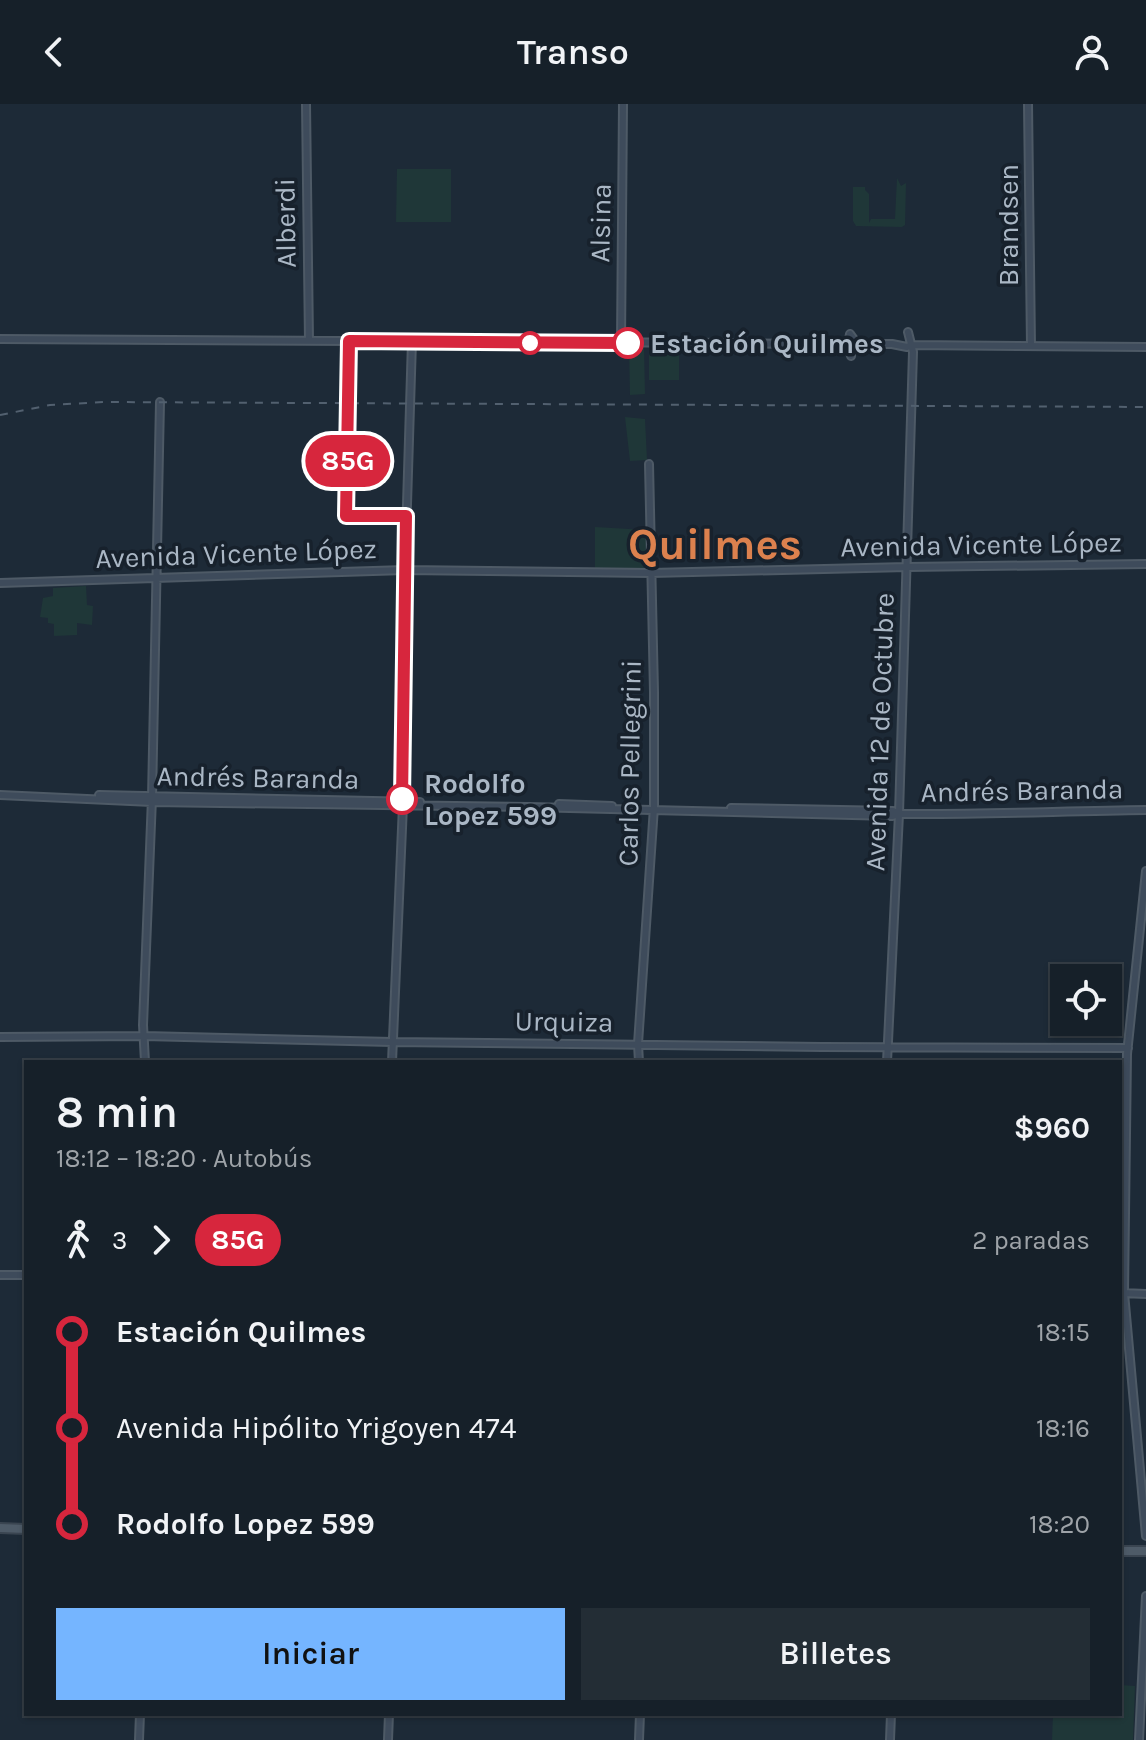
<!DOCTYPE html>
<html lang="es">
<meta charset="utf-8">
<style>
body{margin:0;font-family:Karla,sans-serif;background:#232d35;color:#f1f3f6;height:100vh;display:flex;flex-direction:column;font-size:30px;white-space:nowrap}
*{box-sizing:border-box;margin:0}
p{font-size:26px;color:#9ea3a8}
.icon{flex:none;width:44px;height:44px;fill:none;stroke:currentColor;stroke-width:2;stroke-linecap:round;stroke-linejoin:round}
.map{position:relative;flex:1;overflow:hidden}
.side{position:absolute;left:24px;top:956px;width:1098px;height:656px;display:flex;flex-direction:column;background:#162029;border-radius:0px;box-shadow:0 2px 6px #0004,0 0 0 2px #353e46}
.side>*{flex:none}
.badge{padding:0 16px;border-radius:26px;font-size:28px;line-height:52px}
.fabs{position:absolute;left:1050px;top:860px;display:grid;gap:16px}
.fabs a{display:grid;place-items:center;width:72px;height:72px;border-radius:0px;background:#162029;box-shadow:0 2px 6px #0004,0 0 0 2px #353e46;font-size:40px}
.map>.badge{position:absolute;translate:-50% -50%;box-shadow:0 0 0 4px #fff}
.legs{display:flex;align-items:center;gap:12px;height:88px;padding:0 32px;font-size:26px}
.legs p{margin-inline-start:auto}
.head{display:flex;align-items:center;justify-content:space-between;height:136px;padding:0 32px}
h1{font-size:44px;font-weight:600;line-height:60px}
.action{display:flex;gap:16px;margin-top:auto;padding:16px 32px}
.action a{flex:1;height:92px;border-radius:0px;background:#75b5ff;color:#111;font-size:32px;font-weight:600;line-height:92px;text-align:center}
.action a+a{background:#232d35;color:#f1f3f6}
ul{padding:0 32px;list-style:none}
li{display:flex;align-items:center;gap:28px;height:96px;font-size:30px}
li i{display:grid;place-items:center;width:12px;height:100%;margin:0 10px;background:currentColor}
li i::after{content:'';width:20px;height:20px;margin:-10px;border:6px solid;border-radius:50%;background:#162029}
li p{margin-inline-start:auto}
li:first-child i{background:linear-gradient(#0000 50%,currentColor 0)}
li:last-child i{background:linear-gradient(currentColor 50%,#0000 0)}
header{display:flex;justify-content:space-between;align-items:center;height:104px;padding:0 32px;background:#162029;font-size:36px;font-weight:600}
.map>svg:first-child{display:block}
.green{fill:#1f3738}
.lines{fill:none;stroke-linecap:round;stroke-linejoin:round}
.secondary-casing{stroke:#4e5a66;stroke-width:10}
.primary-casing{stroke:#3a4551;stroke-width:12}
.secondary{stroke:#3e4b5b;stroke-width:6}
.primary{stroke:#4e5b68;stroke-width:8}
.rail{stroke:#52606f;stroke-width:2;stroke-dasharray:8 8;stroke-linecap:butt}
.line-1-casing{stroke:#fff;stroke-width:18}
.line-1{stroke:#d7263d;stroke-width:12}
.stop-1-dot{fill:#fff;stroke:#d7263d;stroke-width:4}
.labels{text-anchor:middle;stroke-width:7;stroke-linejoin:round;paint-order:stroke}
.street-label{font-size:28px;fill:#aab7c5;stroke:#17212c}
.stop-label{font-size:28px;font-weight:bold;fill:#aab7c5;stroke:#17212c;text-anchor:start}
.town-label{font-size:44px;font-weight:bold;fill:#dc814e;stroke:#17212c}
</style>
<header><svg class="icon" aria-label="back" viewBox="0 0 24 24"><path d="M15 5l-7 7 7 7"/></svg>Transo<svg class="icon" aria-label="person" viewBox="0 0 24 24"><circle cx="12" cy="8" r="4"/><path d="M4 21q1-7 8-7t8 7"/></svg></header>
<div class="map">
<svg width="1146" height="1636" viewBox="0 0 1146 1636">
<rect width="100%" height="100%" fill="#1d2a37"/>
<path class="green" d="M397 65H451V118H396Z
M897 74 901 82 906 79 905 121 902 123 856 122 853 117V83H865V86L869 90V119L871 115H895Z
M644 243 645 290 630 291 629 244Z
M649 243H679V276H649Z
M625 313 645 315 647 356 630 357Z
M595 423 646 426 647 465 595 466Z
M86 482 87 501 93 502 92 521 77 519V531L54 532V520L48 519V514L40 513 43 494 53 492V484Z
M1120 1581 1135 1582 1133 1636H1052L1053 1610H1120Z"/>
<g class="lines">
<g class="secondary-casing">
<path id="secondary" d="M306 0 309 237
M1028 0 1031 242
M850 230 855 237 861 240H892L907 243 912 241 1146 243
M850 230 848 241 851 252
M0 235 737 239 848 241
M621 239 623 0
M0 479 405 466 651 469 907 463 1146 460
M0 691 152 698 529 703 892 712 899 710C981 711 1063 707 1146 706
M99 691 420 698
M559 700 612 702
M731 704 893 707 899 710
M1146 767 1127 950 1124 1189 1146 1432
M0 933 144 932 392 938 822 943 1128 944
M145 958 143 921 152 694 160 298
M392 958 403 701 405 466 412 237
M639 958 638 940 654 703V588L649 360
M887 958 899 710 913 248 908 228
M0 1171H26
M1122 1189 1146 1190
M139 1636 140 1610
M388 1636 389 1610
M639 1636 640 1610
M890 1636 891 1610
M1139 1636 1146 1492"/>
</g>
<g class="primary-casing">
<path id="primary" d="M0 1424 26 1425
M1120 1447H1146"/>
</g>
<use href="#secondary" class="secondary"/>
<use href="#primary" class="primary"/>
<path class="rail" d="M0 311 50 301 104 298 1146 303"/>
</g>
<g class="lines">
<g class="line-1-casing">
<path id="line-1" d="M402 695 406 412H346L349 237 628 239"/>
</g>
<use href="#line-1" class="line-1"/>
</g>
<g class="stop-1-dot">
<circle cx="530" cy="239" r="10"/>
<circle cx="628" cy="239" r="14"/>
<circle cx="402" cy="695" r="14"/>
</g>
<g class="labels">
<g class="street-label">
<text transform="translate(285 119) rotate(-91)" y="10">Alberdi</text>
<text transform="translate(600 119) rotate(-89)" y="10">Alsina</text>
<text transform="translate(1008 121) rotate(-90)" y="10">Brandsen</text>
<text transform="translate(981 440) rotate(-1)" y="10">Avenida Vicente López</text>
<text transform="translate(236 449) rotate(-2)" y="10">Avenida Vicente López</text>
<text transform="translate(879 628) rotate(-88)" y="10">Avenida 12 de Octubre</text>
<text transform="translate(629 659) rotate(-89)" y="10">Carlos Pellegrini</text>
<text transform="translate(258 673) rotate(1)" y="10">Andrés Baranda</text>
<text transform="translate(1022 686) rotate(-1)" y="10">Andrés Baranda</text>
<text transform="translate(564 917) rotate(1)" y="10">Urquiza</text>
</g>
<g class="stop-label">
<text x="650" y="249">Estación Quilmes</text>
<text x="424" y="689">Rodolfo<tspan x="424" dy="32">Lopez 599</tspan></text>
</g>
<g class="town-label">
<text x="715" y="455">Quilmes</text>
</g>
</g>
</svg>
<div class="fabs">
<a><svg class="icon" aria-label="locate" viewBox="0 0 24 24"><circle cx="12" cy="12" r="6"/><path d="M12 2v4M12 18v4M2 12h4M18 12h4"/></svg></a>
</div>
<b class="badge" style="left:348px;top:357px;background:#d7263d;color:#fff">85G</b>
<section class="side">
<div class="head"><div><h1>8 min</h1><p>18:12 – 18:20 · Autobús</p></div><b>$960</b></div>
<div class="legs"><svg class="icon" aria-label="walk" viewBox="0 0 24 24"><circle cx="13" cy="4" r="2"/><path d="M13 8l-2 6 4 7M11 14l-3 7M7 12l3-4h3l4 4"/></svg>3<svg class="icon" aria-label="forward" viewBox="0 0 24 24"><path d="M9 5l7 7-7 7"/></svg><b class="badge" style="background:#d7263d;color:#fff">85G</b><p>2 paradas</p></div>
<ul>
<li><i style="color:#d7263d"></i><b>Estación Quilmes</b><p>18:15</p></li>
<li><i style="color:#d7263d"></i><span>Avenida Hipólito Yrigoyen 474</span><p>18:16</p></li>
<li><i style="color:#d7263d"></i><b>Rodolfo Lopez 599</b><p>18:20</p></li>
</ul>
<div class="action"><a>Iniciar</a><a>Billetes</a></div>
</section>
</div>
